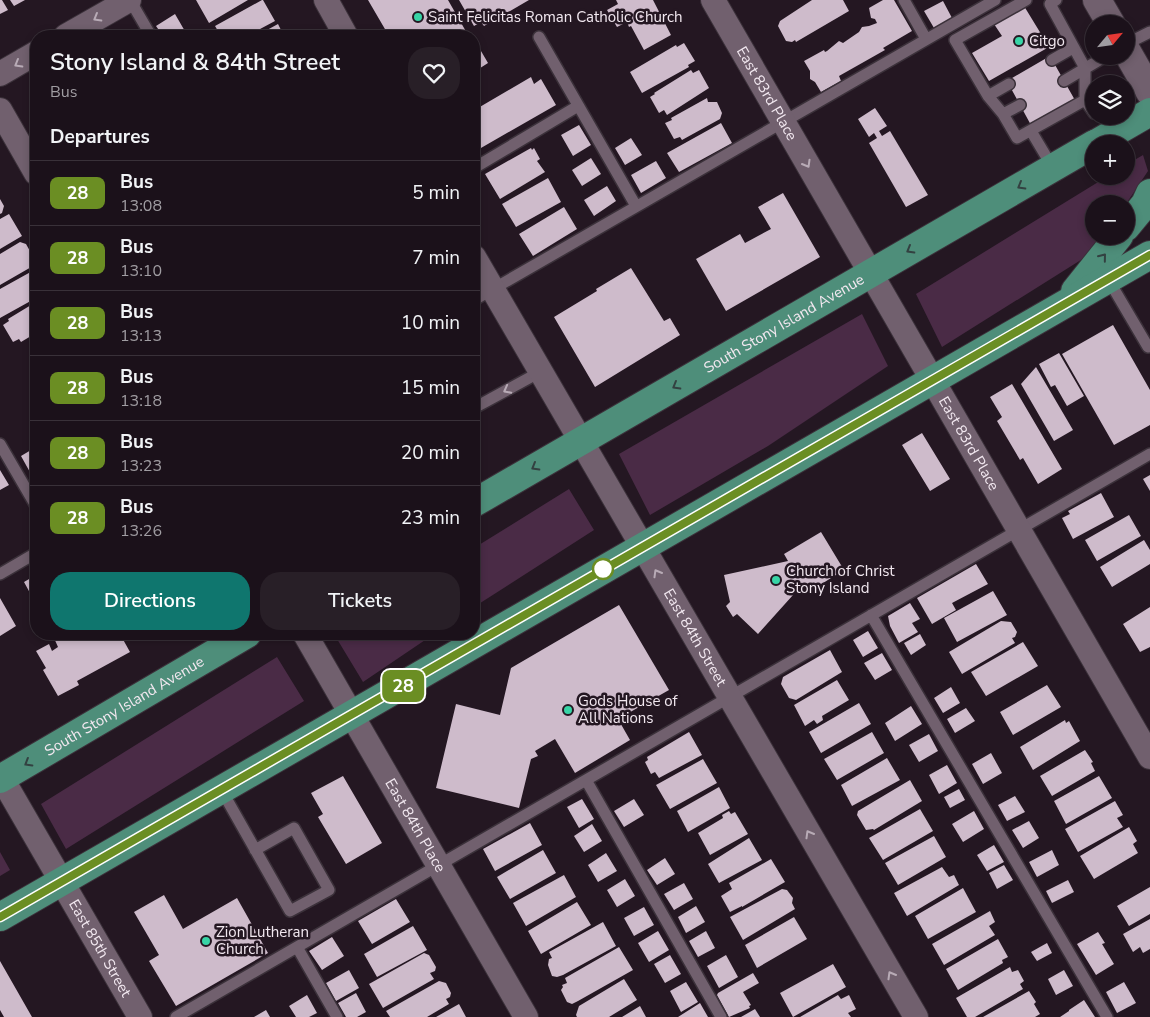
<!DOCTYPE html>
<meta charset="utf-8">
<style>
body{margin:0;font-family:"Nunito Sans",sans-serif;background:#281f27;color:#f1f3f6;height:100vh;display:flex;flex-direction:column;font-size:19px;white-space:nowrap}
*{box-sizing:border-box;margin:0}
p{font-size:16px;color:#a09da2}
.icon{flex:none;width:28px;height:28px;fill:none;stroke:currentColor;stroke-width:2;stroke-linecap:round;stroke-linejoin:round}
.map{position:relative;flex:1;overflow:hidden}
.sheet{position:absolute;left:30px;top:30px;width:450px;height:610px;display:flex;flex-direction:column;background:#1b111a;border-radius:20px;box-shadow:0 2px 8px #0003,0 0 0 1px #393139}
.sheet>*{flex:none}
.badge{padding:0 10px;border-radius:8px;font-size:18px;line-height:32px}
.needle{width:32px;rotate:61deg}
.fabs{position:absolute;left:1085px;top:15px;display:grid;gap:10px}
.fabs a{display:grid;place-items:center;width:50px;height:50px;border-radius:50%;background:#1b111a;box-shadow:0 2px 8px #0003,0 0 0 1px #393139;font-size:25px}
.map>.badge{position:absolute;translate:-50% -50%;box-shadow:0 0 0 2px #fff}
h2{padding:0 20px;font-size:19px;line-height:45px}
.round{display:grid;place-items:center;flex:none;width:52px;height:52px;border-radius:20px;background:#281f27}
.overview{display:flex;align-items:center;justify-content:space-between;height:85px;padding:0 20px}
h1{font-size:24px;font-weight:600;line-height:38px}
.cta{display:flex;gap:10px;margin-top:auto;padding:10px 20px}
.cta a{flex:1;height:58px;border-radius:20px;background:#0f766e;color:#fff;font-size:20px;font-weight:600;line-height:58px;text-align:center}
.cta a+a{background:#281f27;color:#f1f3f6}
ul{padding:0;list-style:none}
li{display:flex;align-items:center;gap:15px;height:65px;padding:0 20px;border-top:1px solid #393139}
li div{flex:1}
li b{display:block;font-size:19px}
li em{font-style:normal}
li .badge{min-width:55px;font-weight:700;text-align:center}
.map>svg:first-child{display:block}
.green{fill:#4a2b46}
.building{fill:#cebbcb}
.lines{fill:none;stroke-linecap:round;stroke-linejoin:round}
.service-casing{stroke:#3b313a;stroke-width:14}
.minor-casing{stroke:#3b313a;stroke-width:26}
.tertiary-casing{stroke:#3b313a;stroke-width:30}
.trunk-casing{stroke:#3b313a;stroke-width:30}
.service{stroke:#71606e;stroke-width:11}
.minor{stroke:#71606e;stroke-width:24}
.tertiary{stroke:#71606e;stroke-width:28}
.trunk{stroke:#4e8e7a;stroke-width:28}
.oneway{stroke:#b8abb6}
.oneway2{stroke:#334141}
.line-casing{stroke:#fff;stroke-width:11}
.line{stroke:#6b8e23;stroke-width:8}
.poi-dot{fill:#38d4a6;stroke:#241722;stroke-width:2}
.stop-dot{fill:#fff;stroke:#6b8e23;stroke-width:2.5}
.labels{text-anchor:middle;stroke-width:5;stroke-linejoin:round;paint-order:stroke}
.poi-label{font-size:15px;fill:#f2e8f0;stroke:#241722;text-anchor:start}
.street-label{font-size:15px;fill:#f2e8f0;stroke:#241722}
</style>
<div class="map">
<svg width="1150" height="1017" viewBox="0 0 1150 1017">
<rect width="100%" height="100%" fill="#241722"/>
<path class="green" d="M1143 155 1148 171 1126 204H1094V236H1104L1092 253 942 347 916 294 1108 176H1126V165Z
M862 314 888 366 768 446 650 515 619 454Z
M569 489 594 530 474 607V548Z
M334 634H434L363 682Z
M277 657 304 701 66 849 41 804Z
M0 852 10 870 0 876Z"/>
<path class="building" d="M0 0H2L8 10 0 14Z
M10 0H25L14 6Z
M196 0H248L209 23Z
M262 0H263L275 21 247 36H221L215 26Z
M368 0H448L468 35 471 34 472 36H389Z
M459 0H529L484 26 481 22 474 26Z
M616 0H653L671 35 644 50 631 26 629 27 627 22 617 27 607 10 618 4Z
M812 0H843L849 11 796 42 795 40 792 42 786 41 778 26 780 21Z
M883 0H894L912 31 883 48 885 50 839 76 841 81 821 92 815 82 810 79V71L804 61 824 50 825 52 827 51 839 41 843 43 859 32 862 27 869 26 877 23 875 19 871 18 869 8Z
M943 1 952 18 934 28 924 11Z
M1024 6 1049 47 989 81 972 53 1002 36 994 24Z
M175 14 186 33 181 36H163L156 26Z
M278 24 284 36H256Z
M474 39 488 63 474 72Z
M684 43 695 61 688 65 689 67 642 93 630 72 676 45 677 47Z
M1050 56 1076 102 1032 127 1007 81Z
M691 70 693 73 699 70 709 88 667 115 664 110 659 113 650 97 655 94 654 93Z
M531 77 534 84 541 79 556 105 474 152V101L478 108Z
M707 98 708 102H717L722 113 720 119 682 140 680 137 674 139 665 123 672 120 671 118Z
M875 108 887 126 879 131 882 136 890 131 928 195 906 207 869 143 877 138 874 133 869 137 858 119Z
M721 123 732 143 679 172 667 153Z
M579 125 591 145 573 156 561 135Z
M631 138 642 155 625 165 615 148Z
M531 148 532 150 534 148 540 159 537 161 545 172 500 199 485 174Z
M591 158 601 174 582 186 572 170Z
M656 161 666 178 641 193 631 175Z
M548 178 561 202 516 227 502 204Z
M607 186 616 201 594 216 584 200Z
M783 193 820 257 726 311 696 259 740 234 745 243 771 229 758 207Z
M0 199 4 206 2 213 0 214Z
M564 207 577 229 533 256 519 234Z
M9 214 22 236 0 249V219Z
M20 242 26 244 35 260 33 266 0 285V254Z
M631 268 664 321 670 318 680 335 595 387 554 317 597 291 596 289Z
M36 269V298L0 318V289Z
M36 302V333L21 342 19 339 13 342 3 325 9 321 8 319Z
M1113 325 1150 390V425L1114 445 1062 354Z
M1059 353 1084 396 1067 406 1055 385 1051 387 1039 364Z
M1036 367 1073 430 1054 441 1021 384Z
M36 371V387L30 375Z
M1012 384 1062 469 1038 484 1023 458 1020 460 997 421 1002 417 990 397Z
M922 433 950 479 930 491 902 445Z
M36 447V471L31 474 21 456Z
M0 470 9 485 0 490Z
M1150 475V491L1143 479Z
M1101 493 1114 517 1073 539 1062 518 1070 514 1068 511Z
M1129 515 1141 536 1097 561 1085 540Z
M821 532 844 570 807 593 802 585 758 634 737 614 733 617 726 606 730 602 724 575 788 561 784 554Z
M1144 540 1150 550V564L1112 587 1100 567Z
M976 564 988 584 952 603 956 610 932 624 917 598Z
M36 575V604L24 582Z
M993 591 1007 615 957 642 944 618Z
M0 598 16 626 0 636Z
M910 603 920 619 912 623 918 632 899 643 890 626 888 616Z
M619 605 669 690 618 719 630 740 575 773 555 739 535 751 538 756 531 759 519 808 436 788 456 704 500 715 511 668Z
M1150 607V647L1140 652 1123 624Z
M1001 621 1011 622 1017 632 1015 637 1012 638 1015 643 962 674 949 652Z
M868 631 878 648 863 657 853 640Z
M61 634H120L130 652 77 681 79 685 58 696 43 670 46 668 36 651 49 644 52 651 58 647 54 638Z
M920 634 926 645 911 655 904 643Z
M1023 642 1038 666 986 696 971 672Z
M830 650 842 672 796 700 789 698 781 684 783 677Z
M882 653 892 670 875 680 864 663Z
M837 680 849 700 822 716 823 720 817 724 814 720 805 726 794 705Z
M1047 685 1061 707 1013 735 1000 712Z
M951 687 960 703 943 713 934 698Z
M859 703 871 724 821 753 809 732Z
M911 706 922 724 895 741 885 723Z
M966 708 975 721 955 733 947 719Z
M1065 720 1066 723 1069 721 1080 741 1033 770 1020 747Z
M689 732 702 755 659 778 655 772 651 774 645 762 648 760 647 757Z
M872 732 884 753 837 780 824 759Z
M929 734 938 751 919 762 909 745Z
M1085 750 1093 762 1091 763 1095 771 1052 796 1040 776Z
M991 753 1002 773 983 784 972 764Z
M887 758 900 780 852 806 841 785Z
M703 759 717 783 670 809 656 785Z
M947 765 957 783 939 794 929 775Z
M343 776 382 843 346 864 318 817 323 814 311 793Z
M1099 776 1112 798 1066 824 1054 801Z
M910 780 922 801 874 830 873 829 866 830 857 815 858 811Z
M719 787 730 808 688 832 677 811Z
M959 789 965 800 950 808 944 797Z
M1015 796 1025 812 1007 821 998 805Z
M582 799 594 819 579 828 567 807Z
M634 799 644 815 624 827 614 811Z
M1115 801 1123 815 1117 818 1123 827 1078 852 1065 829Z
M920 809 933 831 883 860 869 838Z
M729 811 731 814 735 812 748 834 710 855 698 833 723 818 722 815Z
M974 811 984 829 963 842 952 824Z
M1029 821 1039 838 1023 848 1012 830Z
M530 823 542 845 495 871 483 849Z
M592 824 602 841 584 852 574 836Z
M1129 827 1137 841 1133 844 1138 853 1094 879 1080 856Z
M934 836 946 857 898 885 885 863Z
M749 838 762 860 719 883 708 864Z
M994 845 1004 862 987 871 977 855Z
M543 850 556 873 510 899 497 877Z
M1052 850 1059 865 1037 877 1029 862Z
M606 853 617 871 598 882 588 865Z
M665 858 675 874 657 885 647 870Z
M771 859 785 882 742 907V906L730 912 721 896 732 889 729 883Z
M1004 865 1013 880 997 889 989 873Z
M942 867 949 877 954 875 959 885 907 916 894 893Z
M564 875 576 897 526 926 513 903Z
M625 879 635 896 617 907 607 890Z
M1068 880 1074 892 1052 903 1046 891Z
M684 883 693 899 674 910 664 894Z
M1150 887V914L1129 926 1117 906Z
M963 888 976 912 928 939 915 916Z
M782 889 787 890 793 898 792 903 795 909 743 940 730 917Z
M164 895 183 929 237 898 268 953 176 1006 149 961 159 955 134 912Z
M396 899 410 922 372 944 358 921Z
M577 902 591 925 541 954 528 931Z
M696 906 705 922 686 933 678 917Z
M644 907 654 925 634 936 624 918Z
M990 911 995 922 989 926 995 935 944 965 932 944Z
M794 917 807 939 757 968 745 945Z
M1150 919V949L1143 953 1140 947 1133 952 1123 934Z
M603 922 616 946 563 975 557 977 552 976 548 965 549 959 552 958 549 952Z
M413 926 427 950 377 977 364 954Z
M658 931 669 950 649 962 638 943Z
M706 931 715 948 698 957 689 941Z
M1098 932 1105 943 1102 944 1114 964 1096 975 1077 944Z
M332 937 344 956 322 970 309 951Z
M998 939 1008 957 1002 960 1003 963 958 990 946 969Z
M1047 943 1052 953 1037 961 1031 952Z
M619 947 633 970 578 1001 572 1004 567 1002 561 990 563 987 562 985 567 983 565 978Z
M424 953 429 955 436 967 435 971 430 973 434 979 383 1008 369 984Z
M670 955 681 974 665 983 654 964Z
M726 955 738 977 719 988 707 966Z
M0 961 32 1017H4L0 1010Z
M833 964 846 987 793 1017 780 993Z
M1010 967 1012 972 1018 970 1024 981 1020 984 1023 989 975 1017H967L956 998Z
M349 970 359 988 336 1001 326 983Z
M1064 970 1073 986 1056 995 1048 979Z
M753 973 759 983 743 992 751 1005 749 1006 750 1008 729 1017 717 995 718 993Z
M624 979 637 1000 609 1017H577L576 1015 579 1006Z
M439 981 446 983 451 993 450 997 446 999 449 1004 427 1017H390L386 1011Z
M686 982 698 1002 681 1012 670 991Z
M1124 982 1136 1003 1117 1013 1106 992Z
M1029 991 1036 1002 1034 1004 1040 1014 1035 1017H983Z
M356 993 366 1012 357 1017H346L338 1003Z
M307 995 317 1013 309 1017H296L289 1006Z
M838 995 841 999 849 995 856 1009 848 1013 851 1017H800Z
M1084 1000 1095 1017H1060L1069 1011V1010Z
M700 1003 708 1017H678Z
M459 1004 466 1017H436Z
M640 1006 646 1017H622Z
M755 1009 760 1017H741Z
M266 1010 270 1017H254Z"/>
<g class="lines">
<g class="service-casing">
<path id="service" d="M130 0 151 36
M904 0 926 39
M1056 0 1050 4 1085 68V100L1094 113
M539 37 636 206
M1126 44 1150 32
M1052 60 1073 48
M1064 81 1106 56
M1009 84 988 96 1003 114 1017 138 1085 100
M988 96 955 40 1026 0
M1003 114 1020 105
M1031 131 1053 168
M474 168 578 106
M1108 279 1148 347 1150 345
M474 300 995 0
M474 408 540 372
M0 444 36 506
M0 574 36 553
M871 615 1107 1017
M586 780 721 1017
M222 791 290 911 329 890 294 828 255 850
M297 947 337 1017
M176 1017 1150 454"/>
</g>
<g class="minor-casing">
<g id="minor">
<path d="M326 0 346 36"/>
<path id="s1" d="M713 0 1150 757"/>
<path d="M66 36 129 0"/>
<path d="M0 74 36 53"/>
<path d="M0 110 36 173"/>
<path id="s2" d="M474 257 916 1017"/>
<path id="s3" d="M305 634 526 1017"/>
<path id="s4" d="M0 775 140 1017"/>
</g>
</g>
<g class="tertiary-casing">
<path id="tertiary" d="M1097 0 1111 24
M1126 50 1150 92"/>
</g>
<g class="trunk-casing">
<g id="trunk">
<path d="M1095 144 1150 112"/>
<path d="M1126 227 1145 204 1150 193"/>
<path d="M1075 291 1119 236"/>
<path id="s5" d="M474 503 1094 144"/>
<path id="s6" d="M0 779 247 634"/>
<path d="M0 917 1150 255"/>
</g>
</g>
<use href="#service" class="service"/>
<use href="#minor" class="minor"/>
<use href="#tertiary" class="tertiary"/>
<use href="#trunk" class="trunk"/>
</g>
<defs><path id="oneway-chevron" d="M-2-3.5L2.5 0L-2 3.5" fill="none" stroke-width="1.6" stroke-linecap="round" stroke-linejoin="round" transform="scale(1.25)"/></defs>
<g class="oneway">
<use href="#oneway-chevron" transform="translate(97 18) rotate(150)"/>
<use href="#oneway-chevron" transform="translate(18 64) rotate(150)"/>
<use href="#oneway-chevron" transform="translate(807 164) rotate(60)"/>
<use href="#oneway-chevron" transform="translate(507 390) rotate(152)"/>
<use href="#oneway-chevron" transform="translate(657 573) rotate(-120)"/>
<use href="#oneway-chevron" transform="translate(809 834) rotate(-120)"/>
<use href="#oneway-chevron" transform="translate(891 975) rotate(-120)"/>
</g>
<g class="oneway2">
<use href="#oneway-chevron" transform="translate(1021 186) rotate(150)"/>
<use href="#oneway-chevron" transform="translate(910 250) rotate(150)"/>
<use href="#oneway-chevron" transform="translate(1103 257) rotate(-51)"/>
<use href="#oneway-chevron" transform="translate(676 386) rotate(150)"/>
<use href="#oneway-chevron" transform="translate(535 467) rotate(150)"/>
<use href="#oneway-chevron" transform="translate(28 763) rotate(149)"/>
</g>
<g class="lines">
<g class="line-casing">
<path id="line" d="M0 917 1150 255"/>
</g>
<use href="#line" class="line"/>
</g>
<g class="poi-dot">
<circle cx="418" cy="17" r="5"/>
<circle cx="1019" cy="41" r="5"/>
<circle cx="776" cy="580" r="5"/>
<circle cx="568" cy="710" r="5"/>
<circle cx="206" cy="941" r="5"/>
</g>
<circle class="stop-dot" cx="603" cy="569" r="10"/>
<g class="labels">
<g class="poi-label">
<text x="428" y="22">Saint Felicitas Roman Catholic Church</text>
<text x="1029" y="46">Citgo</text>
<text x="786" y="576">Church of Christ<tspan x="786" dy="17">Stony Island</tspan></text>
<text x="578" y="706">Gods House of<tspan x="578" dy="17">All Nations</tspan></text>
<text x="216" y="937">Zion Lutheran<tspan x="216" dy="17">Church</tspan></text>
</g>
<g class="street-label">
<text dy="5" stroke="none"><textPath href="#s1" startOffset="108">East 83rd Place</textPath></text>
<text dy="5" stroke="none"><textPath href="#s5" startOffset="358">South Stony Island Avenue</textPath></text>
<text dy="5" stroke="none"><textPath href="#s1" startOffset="512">East 83rd Place</textPath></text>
<text dy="5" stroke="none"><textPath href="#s2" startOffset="440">East 84th Street</textPath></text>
<text dy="5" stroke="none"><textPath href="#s6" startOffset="144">South Stony Island Avenue</textPath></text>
<text dy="5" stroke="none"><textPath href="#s3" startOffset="221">East 84th Place</textPath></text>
<text dy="5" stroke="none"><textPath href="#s4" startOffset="200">East 85th Street</textPath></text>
</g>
</g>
</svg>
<div class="fabs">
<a><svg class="needle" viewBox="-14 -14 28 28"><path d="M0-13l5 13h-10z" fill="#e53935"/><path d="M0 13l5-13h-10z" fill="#a09da2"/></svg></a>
<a><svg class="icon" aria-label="layers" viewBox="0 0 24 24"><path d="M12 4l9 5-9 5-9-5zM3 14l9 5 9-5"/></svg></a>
<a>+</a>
<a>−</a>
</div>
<b class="badge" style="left:403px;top:686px;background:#6b8e23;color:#fff">28</b>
<section class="sheet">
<div class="overview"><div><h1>Stony Island &amp; 84th Street</h1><p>Bus</p></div><a class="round"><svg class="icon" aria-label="heart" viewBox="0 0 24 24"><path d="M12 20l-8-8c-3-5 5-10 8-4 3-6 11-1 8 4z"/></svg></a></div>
<h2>Departures</h2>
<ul>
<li><span class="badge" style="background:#6b8e23;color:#fff">28</span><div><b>Bus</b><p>13:08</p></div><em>5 min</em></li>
<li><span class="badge" style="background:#6b8e23;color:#fff">28</span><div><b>Bus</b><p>13:10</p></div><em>7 min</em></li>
<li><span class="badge" style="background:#6b8e23;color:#fff">28</span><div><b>Bus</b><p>13:13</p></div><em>10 min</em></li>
<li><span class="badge" style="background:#6b8e23;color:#fff">28</span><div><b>Bus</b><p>13:18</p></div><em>15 min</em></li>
<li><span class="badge" style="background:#6b8e23;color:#fff">28</span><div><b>Bus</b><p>13:23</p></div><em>20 min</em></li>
<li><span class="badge" style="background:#6b8e23;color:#fff">28</span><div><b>Bus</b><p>13:26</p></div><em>23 min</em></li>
</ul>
<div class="cta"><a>Directions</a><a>Tickets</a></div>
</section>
</div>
